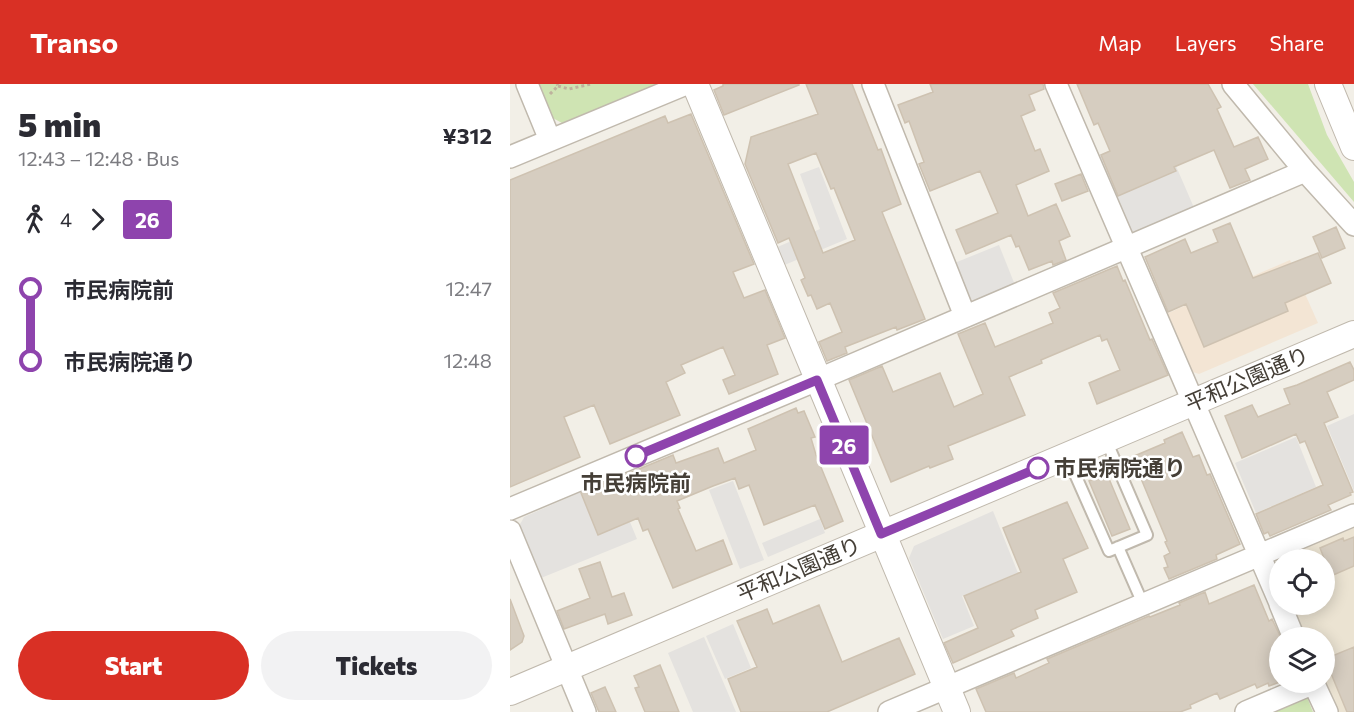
<!DOCTYPE html>
<meta charset="utf-8">
<style>
body{margin:0;font-family:Commissioner,"Noto Sans JP",sans-serif;background:#f2f2f3;color:#2b2b33;height:100vh;display:flex;flex-direction:column;font-size:22px;white-space:nowrap}
*{box-sizing:border-box;margin:0}
p{font-size:20px;color:#7c7c81}
.icon{flex:none;width:33px;height:33px;fill:none;stroke:currentColor;stroke-width:2;stroke-linecap:round;stroke-linejoin:round}
.map{position:relative;flex:1;overflow:hidden}
.details{display:flex;flex-direction:column;background:#fff;width:510px}
.details>*{flex:none}
.badge{padding:0 12px;border-radius:4px;font-size:21px;line-height:39px}
.tools{position:absolute;left:759px;top:465px;display:grid;gap:12px}
.tools a{display:grid;place-items:center;width:66px;height:66px;border-radius:50%;background:#fff;box-shadow:0 3px 15px #0003;font-size:30px}
.map>.badge{position:absolute;translate:-50% -50%;box-shadow:0 0 0 3px #fff}
.legs{display:flex;align-items:center;gap:9px;height:66px;padding:0 18px;font-size:20px}
.legs p{margin-inline-start:auto}
.headline{display:flex;align-items:center;justify-content:space-between;height:102px;padding:0 18px}
h1{font-size:33px;font-weight:800;line-height:45px}
.action{display:flex;gap:12px;margin-top:auto;padding:12px 18px}
.action a{flex:1;height:69px;border-radius:36px;background:#d93025;color:#fff;font-size:24px;font-weight:800;line-height:69px;text-align:center}
.action a+a{background:#f2f2f3;color:#2b2b33}
ul{padding:0 18px;list-style:none}
li{display:flex;align-items:center;gap:21px;height:72px;font-size:22px}
li i{display:grid;place-items:center;width:9px;height:100%;margin:0 8px;background:currentColor}
li i::after{content:'';width:15px;height:15px;margin:-8px;border:4px solid;border-radius:50%;background:#fff}
li p{margin-inline-start:auto}
li:first-child i{background:linear-gradient(#0000 50%,currentColor 0)}
li:last-child i{background:linear-gradient(currentColor 50%,#0000 0)}
header{display:flex;align-items:center;gap:36px;box-sizing:border-box;height:84px;padding:0 30px;background:#d93025;color:#fff}
header strong{font-size:28px}
nav{display:flex;gap:33px;margin-inline-start:auto;font-size:21px}
main{display:flex;flex:1;min-height:0}
.map>svg:first-child{display:block}
.commercial{fill:#f3e5d4}
.education{fill:#ebe3d2}
.green{fill:#cfe4b3}
.parking{fill:#e4e2df}
.building{fill:#d6cdc0;stroke:#cec2b1;stroke-width:1.5;fill-rule:evenodd}
.lines{fill:none;stroke-linecap:round;stroke-linejoin:round}
.service-casing{stroke:#c0b9ad;stroke-width:14}
.minor-casing{stroke:#c0b9ad;stroke-width:24}
.tertiary-casing{stroke:#c0b9ad;stroke-width:28}
.path{stroke:#beb29d;stroke-width:3;stroke-dasharray:3 3;stroke-linecap:butt}
.service{stroke:#fff;stroke-width:10}
.minor{stroke:#fff;stroke-width:21}
.tertiary{stroke:#fff;stroke-width:26}
.line-1-casing{stroke:#fff;stroke-width:14}
.line-1{stroke:#8e44ad;stroke-width:9}
.stop-1-dot{fill:#fff;stroke:#8e44ad;stroke-width:3}
.labels{text-anchor:middle;stroke-width:5;stroke-linejoin:round;paint-order:stroke}
.street-label{font-size:22px;fill:#453f37;stroke:#fff}
.stop-label{font-size:22px;font-weight:bold;fill:#453f37;stroke:#fff;text-anchor:start}
</style>
<header>
<strong>Transo</strong>
<nav><a>Map</a><a>Layers</a><a>Share</a></nav>
</header>
<main>
<section class="details">
<div class="headline"><div><h1>5 min</h1><p>12:43 – 12:48 · Bus</p></div><b>¥312</b></div>
<div class="legs"><svg class="icon" aria-label="walk" viewBox="0 0 24 24"><circle cx="13" cy="4" r="2"/><path d="M13 8l-2 6 4 7M11 14l-3 7M7 12l3-4h3l4 4"/></svg>4<svg class="icon" aria-label="forward" viewBox="0 0 24 24"><path d="M9 5l7 7-7 7"/></svg><b class="badge" style="background:#8e44ad;color:#fff">26</b></div>
<ul>
<li><i style="color:#8e44ad"></i><b>市民病院前</b><p>12:47</p></li>
<li><i style="color:#8e44ad"></i><b>市民病院通り</b><p>12:48</p></li>
</ul>
<div class="action"><a>Start</a><a>Tickets</a></div>
</section>
<div class="map">
<svg width="844" height="628" viewBox="0 0 844 628">
<rect width="100%" height="100%" fill="#f2efe7"/>
<path class="commercial" d="M780 176 808 239 689 290 680 287 656 230Z"/>
<path class="education" d="M844 444V628H827L815 598 814 554 795 553 781 521 814 520V476H770L769 493 766 485 769 474Z"/>
<path class="green" d="M27 0H147L52 39 41 33Z
M743 0H798L817 51 844 98V118Z
M797 613 803 628H749Z"/>
<path class="parking" d="M650 45 685 126 628 149 617 146 587 72Z
M309 83 337 155 272 182 265 164 310 145 290 90Z
M489 161 505 201 467 217 456 214 442 180Z
M844 330V407L817 342Z
M786 353 806 403 746 429 725 379Z
M223 397 254 476 230 485 199 406Z
M71 408 88 450 120 438 127 455 31 494 11 447 10 440 12 437 14 433Z
M483 427 508 489 452 512 464 542 433 555 399 474 404 462Z
M310 435 315 449 258 473 252 459Z
M223 540 241 584 215 595 196 552Z
M194 553 226 628H183L158 569Z"/>
<path class="building" d="M213 0H289V1L214 31 204 6 213 2Z
M296 0H342L368 66 371 65 391 120 372 128 415 235 387 246 386 243 335 263 337 269 317 277 309 258 332 248 320 219 307 225 301 211 298 212 291 196 295 194 279 154 268 159 235 80 241 53 308 30ZM306 69 321 105 324 104 345 156 313 169 278 80Z
M420 0H533L534 5 519 11 525 26 511 32 525 67 530 65 539 87 506 101 518 132 546 120 560 152 549 157 556 176 543 181 542 177 519 186 509 162 506 163 501 151 456 170 446 146 488 129 470 87 420 107 409 80 414 78 399 37 395 39 388 21 423 8Z
M567 0H698L711 23 707 25 724 63 748 53 758 75 735 85 740 96 720 104 704 66 664 83 666 87 608 112 591 71 600 67 588 39 584 41Z
M181 30 244 180 223 188 234 214 255 206 275 254 257 261 268 290 219 310 213 296 225 291 213 263 171 281 175 289 156 298 170 331 100 360 84 321 54 333 70 373 0 403V96L155 32 158 39Z
M571 90 578 107 552 117 545 100Z
M720 139 743 194 808 169 821 199 775 219 778 227 694 263 676 220 658 228 635 173 675 155 681 169 708 158 703 146Z
M826 143 835 164 812 174 803 153Z
M607 182 613 197 615 196 640 256 642 255 658 291 587 320 579 299 610 286 597 255 592 257 590 251 531 276 532 279 499 293 515 331 438 362 443 375 420 384 419 382 381 398 339 296 372 282 383 308 430 289 444 323 473 310 448 250 475 239 485 263 543 239 539 229 550 224 543 209Z
M840 278 844 286V296L817 308 828 333 814 339 843 408 840 409 841 411 818 421 821 426 760 452 758 448 754 450 746 430 813 401 795 357 790 359 786 350 732 374 715 332 742 321 748 333 780 320 774 305 787 301Z
M286 324 288 329 294 327 305 353 301 354 306 371 333 437 315 445 305 421 254 441 239 401 229 405 225 394 203 402 167 417 170 424 168 425 186 467 213 456 222 480 163 504 138 445 133 447 128 434 88 451 71 409 163 371 166 379 208 364 214 379 246 366 238 345Z
M672 348 683 373 689 371 697 391 700 390 730 460 706 471 707 475 659 495 654 484 658 483 654 472 660 469 655 458 657 457 622 373 655 359 654 356Z
M597 390 620 445 602 452 579 397Z
M557 418 578 464 553 475 567 508 525 526 528 534 501 546 504 552 443 579 434 559 468 544 454 512 511 488 493 444Z
M844 453V482L821 492 810 464 833 454 834 457Z
M90 478 102 513 114 509 122 531 98 540 95 530 54 545 47 527 80 514 69 485Z
M744 501 759 537 762 535 770 552V598L759 602 758 599 747 604 745 600 710 615 707 609 680 621 681 624 670 628H476L466 605 504 589 506 594 539 579 537 575 639 532 640 533 670 521 669 519 695 508 699 520Z
M0 515 14 552 12 558 0 566Z
M309 521 332 578 389 554 405 590 317 628H231L218 595 247 583 227 537 257 525 263 540Z
M844 563V628H837L815 575Z
M150 581 169 628H135L125 604 129 603 124 592Z
M95 603 106 628H89L81 609Z"/>
<g class="lines">
<g class="service-casing">
<path id="service" d="M557 372 599 467 637 451 596 356
M608 463 633 520"/>
</g>
<g class="minor-casing">
<path id="minor" d="M17 0 40 56
M363 0 455 232
M546 0 770 519
M723 0 795 87 844 141
M0 73 176 0
M0 425 307 296 795 87
M0 447 75 628
M770 520 784 554
M803 598 817 628
M379 628 844 431
M736 628 804 599"/>
</g>
<g class="tertiary-casing">
<path id="tertiary" d="M185 0 447 628
M818 0 844 63
M0 608 844 250"/>
</g>
<path class="path" d="M48 2 59 5 81 0
M40 10 48 2 47 0"/>
<use href="#service" class="service"/>
<use href="#minor" class="minor"/>
<use href="#tertiary" class="tertiary"/>
</g>
<g class="lines">
<g class="line-1-casing">
<path id="line-1" d="M126 372 307 296 371 450 528 384"/>
</g>
<use href="#line-1" class="line-1"/>
</g>
<g class="stop-1-dot">
<circle cx="126" cy="372" r="10"/>
<circle cx="528" cy="384" r="10"/>
</g>
<g class="labels">
<g class="street-label">
<text transform="translate(737 295) rotate(-23)" y="8">平和公園通り</text>
<text transform="translate(289 485) rotate(-23)" y="8">平和公園通り</text>
</g>
<g class="stop-label">
<text x="544" y="392">市民病院通り</text>
<text x="126" y="407" text-anchor="middle">市民病院前</text>
</g>
</g>
</svg>
<div class="tools">
<a><svg class="icon" aria-label="locate" viewBox="0 0 24 24"><circle cx="12" cy="12" r="6"/><path d="M12 2v4M12 18v4M2 12h4M18 12h4"/></svg></a>
<a><svg class="icon" aria-label="layers" viewBox="0 0 24 24"><path d="M12 4l9 5-9 5-9-5zM3 14l9 5 9-5"/></svg></a>
</div>
<b class="badge" style="left:334px;top:361px;background:#8e44ad;color:#fff">26</b>
</div>
</main>
